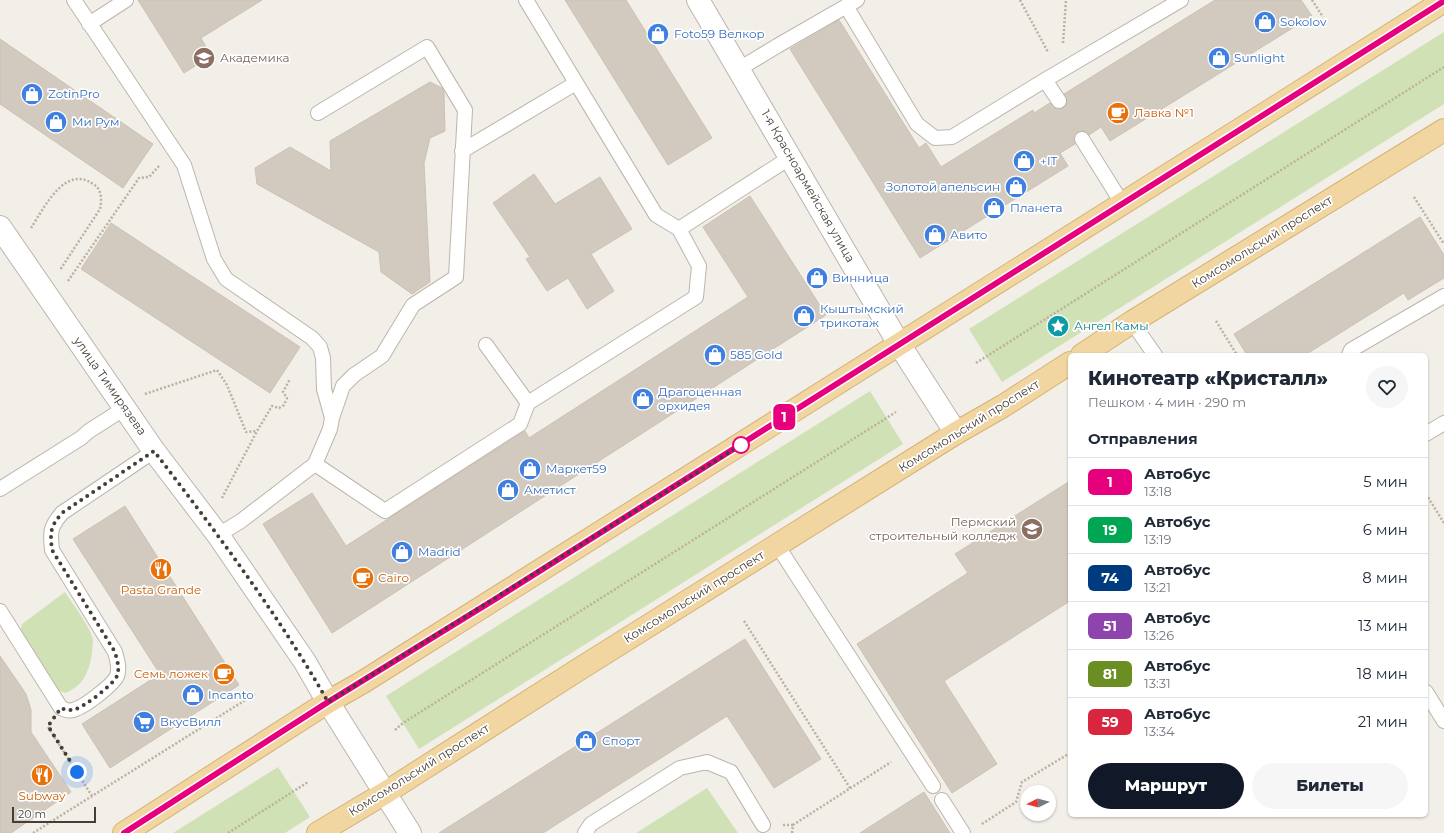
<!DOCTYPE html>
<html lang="ru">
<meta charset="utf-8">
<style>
body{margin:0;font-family:Montserrat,sans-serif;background:#f6f6f7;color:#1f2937;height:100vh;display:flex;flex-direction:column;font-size:15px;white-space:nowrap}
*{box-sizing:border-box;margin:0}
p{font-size:13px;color:#747a83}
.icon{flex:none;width:22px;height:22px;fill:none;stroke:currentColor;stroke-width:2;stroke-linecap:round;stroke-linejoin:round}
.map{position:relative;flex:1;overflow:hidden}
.panel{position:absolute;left:1068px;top:353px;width:360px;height:464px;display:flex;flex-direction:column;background:#fff;border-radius:6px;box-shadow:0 1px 3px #0004}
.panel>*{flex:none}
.badge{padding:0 8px;border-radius:6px;font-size:14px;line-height:26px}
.needle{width:26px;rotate:264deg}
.tools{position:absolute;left:1020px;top:785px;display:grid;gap:8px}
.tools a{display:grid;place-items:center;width:36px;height:36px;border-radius:50%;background:#fff;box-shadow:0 1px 3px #0004;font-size:20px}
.scale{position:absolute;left:12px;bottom:10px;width:84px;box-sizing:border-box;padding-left:4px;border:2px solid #443e37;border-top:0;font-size:11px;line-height:14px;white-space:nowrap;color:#443e37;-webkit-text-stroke:3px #fff;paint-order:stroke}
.you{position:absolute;width:20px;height:20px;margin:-10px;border:3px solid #fff;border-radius:50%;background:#1a73e8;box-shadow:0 0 0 6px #1a73e833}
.map>.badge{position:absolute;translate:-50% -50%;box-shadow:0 0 0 2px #fff}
h2{padding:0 20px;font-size:15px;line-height:36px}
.round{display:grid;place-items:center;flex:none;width:42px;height:42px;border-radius:21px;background:#f6f6f7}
.head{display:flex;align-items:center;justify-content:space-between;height:68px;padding:0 20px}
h1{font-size:19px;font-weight:800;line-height:30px}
.button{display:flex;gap:8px;margin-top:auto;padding:8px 20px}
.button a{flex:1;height:46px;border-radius:24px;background:#111827;color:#fff;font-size:16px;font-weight:800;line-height:46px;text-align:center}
.button a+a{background:#f6f6f7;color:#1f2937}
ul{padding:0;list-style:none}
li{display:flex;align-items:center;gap:12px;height:48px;padding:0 20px;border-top:1px solid #e0e1e3}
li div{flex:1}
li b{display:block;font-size:15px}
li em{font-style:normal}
li .badge{min-width:44px;font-weight:700;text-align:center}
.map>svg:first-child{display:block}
.green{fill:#d0e1b6}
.building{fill:#d2c9bf;stroke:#ccc1b3}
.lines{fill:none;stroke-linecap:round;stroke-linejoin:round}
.service-casing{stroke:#bcb5ac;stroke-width:16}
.minor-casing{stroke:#bcb5ac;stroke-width:24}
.primary-casing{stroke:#d5b273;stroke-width:24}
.path{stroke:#bcb09f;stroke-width:2.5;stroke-dasharray:2 2;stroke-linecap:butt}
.service{stroke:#fff;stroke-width:14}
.minor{stroke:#fff;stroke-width:22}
.primary{stroke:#f2d6a1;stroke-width:22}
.line-casing{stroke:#fff;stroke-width:9}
.line{stroke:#e6007e;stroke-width:6}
.walk{stroke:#443e37;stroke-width:4;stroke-dasharray:0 7.2}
.stop-dot{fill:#fff;stroke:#e6007e;stroke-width:2}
.labels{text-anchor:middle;stroke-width:3.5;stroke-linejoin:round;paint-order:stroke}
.shop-label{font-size:12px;fill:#366cbe;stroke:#fff;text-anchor:start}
.education-label{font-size:12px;fill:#785e54;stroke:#fff;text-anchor:start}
.food-label{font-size:12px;fill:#c56008;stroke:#fff;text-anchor:start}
.street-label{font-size:12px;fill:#443e37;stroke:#fff}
.culture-label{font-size:12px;fill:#0d838f;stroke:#fff;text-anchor:start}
</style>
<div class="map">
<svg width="1444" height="833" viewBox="0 0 1444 833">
<rect width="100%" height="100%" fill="#f2eee8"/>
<path class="green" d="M1444 32V104L1002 382 969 329Z
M870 391 903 444 419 749 386 696Z
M65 592C72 603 91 628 93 640 93 644 92 649 92 652 90 670 83 687 65 693L58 690 20 632 22 624Z
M278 767 310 817 285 833H173Z
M707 788 738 833H636Z"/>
<path class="building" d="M138 0H262L201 38 211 56 184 73Z
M565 0H626L712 138 668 165Z
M1215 0H1301L1312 16 1110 141 1101 127 1089 135 1086 131 1078 132 1074 135V140L1075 144 1060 153 1068 166 920 258 790 49 839 20 919 148 926 143 941 167 1033 110 1034 113 1050 103 1056 109 1063 108 1066 105 1067 101 1064 94Z
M0 39 153 144 123 188 0 104Z
M430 82 442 88 444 92 445 131 430 138 424 163 430 282 412 294 381 272 379 252 257 184 255 168 290 147 331 171 330 141Z
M534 174 555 204 600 177 632 229 591 254 614 291 587 309 568 278 547 291 526 259 530 257 493 203Z
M750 196 826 315 332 633 263 524 312 493 346 546 525 431 529 438 748 297 703 227Z
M1420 217 1444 255V278L1408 300 1404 293 1305 355H1247L1234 334Z
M111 223 300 347 270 393 81 269Z
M1070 481V601L944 681 997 764 952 793 857 644 968 573 955 554Z
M125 506 239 685 110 768 82 724 160 674 73 539Z
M745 639 821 759 774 788 727 716 543 833H439Z
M0 656 26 694 31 710V732L71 792 11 833H0Z
M924 792 950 833H860Z"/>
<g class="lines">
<g class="service-casing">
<path id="service" d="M74 0 184 165 214 259 226 279 312 338 320 347 323 358 324 389 332 418 330 429 315 464 241 521 218 535
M846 6 917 124 935 138 952 137 1045 80 1181 0
M89 24 126 0
M739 69 777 46 857 0
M1045 80 1059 101
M318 113 427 47 465 110 456 277 413 305 382 356 354 375 343 386 332 418
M1082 139 1122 203
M462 151 576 83
M679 229 791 157
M1132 322 1155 355
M486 345 528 403
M1349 355 1351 350 1444 296
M1426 434 1444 423
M315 464 385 511 520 424 528 403 696 297 699 266 679 229 656 215 526 0
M0 489 81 438 89 431 125 408
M777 545 933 786
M0 611 61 708C66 710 70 712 76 709 85 706 113 685 117 676 120 668 117 659 115 652L52 550C50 532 50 527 62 513L154 451
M1426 692 1444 721
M942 800 963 833
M585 833 591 824 680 768 707 762 731 772 763 825"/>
</g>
<g class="minor-casing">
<path id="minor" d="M698 0 899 344 956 433
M0 227 154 451 218 535 305 662 328 702 410 833"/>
</g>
<g class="primary-casing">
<path id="primary" d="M1082 355 1132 322 1444 130
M124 833 328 702 363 682 1444 1
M318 833 385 793 581 668 956 433 1003 406 1070 363"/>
</g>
<path class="path" d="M1020 0 1048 52
M1312 0 1323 17
M1063 43 1066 0
M1414 197 1444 244
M31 228C44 208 65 164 93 184 102 189 102 200 100 209L60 270
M68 281 139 178 149 177 159 166
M1216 321 1237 355
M976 363 1444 67
M145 394 217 370 227 385 246 432 257 431
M1426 494 1444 523
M222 498 257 431 272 406 279 408 284 405 287 398 283 392 290 379
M744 621 850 788
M48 727 92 796
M395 730 403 723 896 412
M982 824 1016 802 1022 782 1070 753
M783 825H793
M33 833 255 694
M228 833 308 782
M792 833 793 825 891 762"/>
<use href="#service" class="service"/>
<use href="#minor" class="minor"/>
<use href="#primary" class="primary"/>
</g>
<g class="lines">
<g class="line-casing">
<path id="line" d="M124 833 328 702 497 598 1444 1"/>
</g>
<use href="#line" class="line"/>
<path class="walk" d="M77 772 48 726 61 708C66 710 70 711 76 709 85 706 113 685 117 676 120 668 117 660 115 652L52 550C50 532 50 527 62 513L154 451C216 532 278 614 328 702L741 445"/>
</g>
<defs>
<g id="shop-disc" transform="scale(1.15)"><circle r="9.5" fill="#3f7fe0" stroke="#fff"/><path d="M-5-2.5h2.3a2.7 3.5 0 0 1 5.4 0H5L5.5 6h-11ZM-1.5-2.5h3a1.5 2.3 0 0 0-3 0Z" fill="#fff"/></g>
<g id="school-disc" transform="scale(1.15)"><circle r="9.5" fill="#8d6e63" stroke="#fff"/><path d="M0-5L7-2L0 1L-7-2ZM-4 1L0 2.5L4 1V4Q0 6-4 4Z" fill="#fff"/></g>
<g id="cafe-disc" transform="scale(1.15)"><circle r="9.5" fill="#e8710a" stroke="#fff"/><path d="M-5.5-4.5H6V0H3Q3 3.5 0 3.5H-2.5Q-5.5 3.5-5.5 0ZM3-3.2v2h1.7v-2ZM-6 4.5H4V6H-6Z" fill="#fff"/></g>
<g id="sight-disc" transform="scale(1.15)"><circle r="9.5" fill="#0f9aa8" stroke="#fff"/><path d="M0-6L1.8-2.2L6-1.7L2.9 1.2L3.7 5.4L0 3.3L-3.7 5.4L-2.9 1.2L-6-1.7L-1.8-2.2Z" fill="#fff"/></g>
<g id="university-disc" transform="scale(1.15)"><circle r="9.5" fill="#8d6e63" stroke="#fff"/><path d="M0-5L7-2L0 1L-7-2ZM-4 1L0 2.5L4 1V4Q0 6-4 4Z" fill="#fff"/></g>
<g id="restaurant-disc" transform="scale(1.15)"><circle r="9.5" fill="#e8710a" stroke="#fff"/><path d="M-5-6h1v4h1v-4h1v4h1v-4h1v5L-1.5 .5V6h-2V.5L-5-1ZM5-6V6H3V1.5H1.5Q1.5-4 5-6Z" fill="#fff"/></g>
<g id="supermarket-disc" transform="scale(1.15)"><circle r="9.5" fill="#3f7fe0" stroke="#fff"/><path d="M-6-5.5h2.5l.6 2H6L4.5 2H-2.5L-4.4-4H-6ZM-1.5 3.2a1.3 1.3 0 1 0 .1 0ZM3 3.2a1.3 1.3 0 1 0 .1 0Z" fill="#fff"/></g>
</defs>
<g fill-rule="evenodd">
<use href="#shop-disc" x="1265" y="22"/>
<use href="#shop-disc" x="658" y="34"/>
<use href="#school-disc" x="204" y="58"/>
<use href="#shop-disc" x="1219" y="58"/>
<use href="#shop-disc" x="32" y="94"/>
<use href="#cafe-disc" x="1118" y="113"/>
<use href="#shop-disc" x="56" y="122"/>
<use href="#shop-disc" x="1024" y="161"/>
<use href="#shop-disc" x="1016" y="187"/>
<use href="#shop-disc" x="994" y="208"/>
<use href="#shop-disc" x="935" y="235"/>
<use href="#shop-disc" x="817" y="278"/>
<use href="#shop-disc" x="804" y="316"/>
<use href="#sight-disc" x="1058" y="326"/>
<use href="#shop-disc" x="715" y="355"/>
<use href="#shop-disc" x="643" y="399"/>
<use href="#shop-disc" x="530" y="469"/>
<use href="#shop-disc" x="508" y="490"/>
<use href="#university-disc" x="1032" y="529"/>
<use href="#shop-disc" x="402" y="552"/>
<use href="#restaurant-disc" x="161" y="569"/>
<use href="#cafe-disc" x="363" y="578"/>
<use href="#cafe-disc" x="224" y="674"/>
<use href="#shop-disc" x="193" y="695"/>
<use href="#supermarket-disc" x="144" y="722"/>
<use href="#shop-disc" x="586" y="741"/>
<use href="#restaurant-disc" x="42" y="775"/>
</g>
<circle class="stop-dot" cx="741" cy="445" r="8"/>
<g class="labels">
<g class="shop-label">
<text x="1280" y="26">Sokolov</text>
<text x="674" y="38">Foto59 Велкор</text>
<text x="1234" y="62">Sunlight</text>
<text x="48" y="98">ZotinPro</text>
<text x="72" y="126">Ми Рум</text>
<text x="1040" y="165">+IT</text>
<text x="1000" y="191" text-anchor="end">Золотой апельсин</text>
<text x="1010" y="212">Планета</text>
<text x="950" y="239">Авито</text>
<text x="832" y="282">Винница</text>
<text x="820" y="313">Кыштымский<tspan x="820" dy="14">трикотаж</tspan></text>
<text x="730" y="359">585 Gold</text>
<text x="658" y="396">Драгоценная<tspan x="658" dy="14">орхидея</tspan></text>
<text x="546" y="473">Маркет59</text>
<text x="524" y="494">Аметист</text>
<text x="418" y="556">Madrid</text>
<text x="208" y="699">Incanto</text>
<text x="160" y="726">ВкусВилл</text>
<text x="602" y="745">Спорт</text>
</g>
<g class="education-label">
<text x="220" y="62">Академика</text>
<text x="1016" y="526" text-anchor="end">Пермский<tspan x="1016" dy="14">строительный колледж</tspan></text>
</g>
<g class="food-label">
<text x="1134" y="117">Лавка №1</text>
<text x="378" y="582">Cairo</text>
<text x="161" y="594" text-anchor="middle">Pasta Grande</text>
<text x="208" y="678" text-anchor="end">Семь ложек</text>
<text x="42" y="800" text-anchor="middle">Subway</text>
</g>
<g class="street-label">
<text transform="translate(808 186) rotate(60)" y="4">1-я Красноармейская улица</text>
<text transform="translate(1262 242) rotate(-32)" y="4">Комсомольский проспект</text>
<text transform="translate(110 386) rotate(55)" y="4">улица Тимирязева</text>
<text transform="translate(969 426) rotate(-32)" y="4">Комсомольский проспект</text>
<text transform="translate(694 597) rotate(-32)" y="4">Комсомольский проспект</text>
<text transform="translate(419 770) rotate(-32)" y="4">Комсомольский проспект</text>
</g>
<g class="culture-label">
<text x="1074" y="330">Ангел Камы</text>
</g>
</g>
</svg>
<div class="tools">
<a><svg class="needle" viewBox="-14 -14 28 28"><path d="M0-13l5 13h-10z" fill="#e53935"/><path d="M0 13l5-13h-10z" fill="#747a83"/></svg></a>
</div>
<div class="scale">20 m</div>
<div class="you" style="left:77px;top:772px"></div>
<b class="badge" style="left:784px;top:417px;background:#e6007e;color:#fff">1</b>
<section class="panel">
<div class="head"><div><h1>Кинотеатр «Кристалл»</h1><p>Пешком · 4 мин · 290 m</p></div><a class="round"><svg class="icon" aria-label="heart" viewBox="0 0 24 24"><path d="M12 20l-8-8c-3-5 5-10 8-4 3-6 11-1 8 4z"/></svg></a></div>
<h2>Отправления</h2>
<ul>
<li><span class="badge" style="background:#e6007e;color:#fff">1</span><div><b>Автобус</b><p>13:18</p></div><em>5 мин</em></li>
<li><span class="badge" style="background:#00a651;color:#fff">19</span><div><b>Автобус</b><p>13:19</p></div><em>6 мин</em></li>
<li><span class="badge" style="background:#003b80;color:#fff">74</span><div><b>Автобус</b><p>13:21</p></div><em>8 мин</em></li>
<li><span class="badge" style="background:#8e44ad;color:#fff">51</span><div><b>Автобус</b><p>13:26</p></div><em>13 мин</em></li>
<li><span class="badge" style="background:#6b8e23;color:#fff">81</span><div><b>Автобус</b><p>13:31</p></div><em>18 мин</em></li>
<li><span class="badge" style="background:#d7263d;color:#fff">59</span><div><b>Автобус</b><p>13:34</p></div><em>21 мин</em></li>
</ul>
<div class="button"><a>Маршрут</a><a>Билеты</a></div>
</section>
</div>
